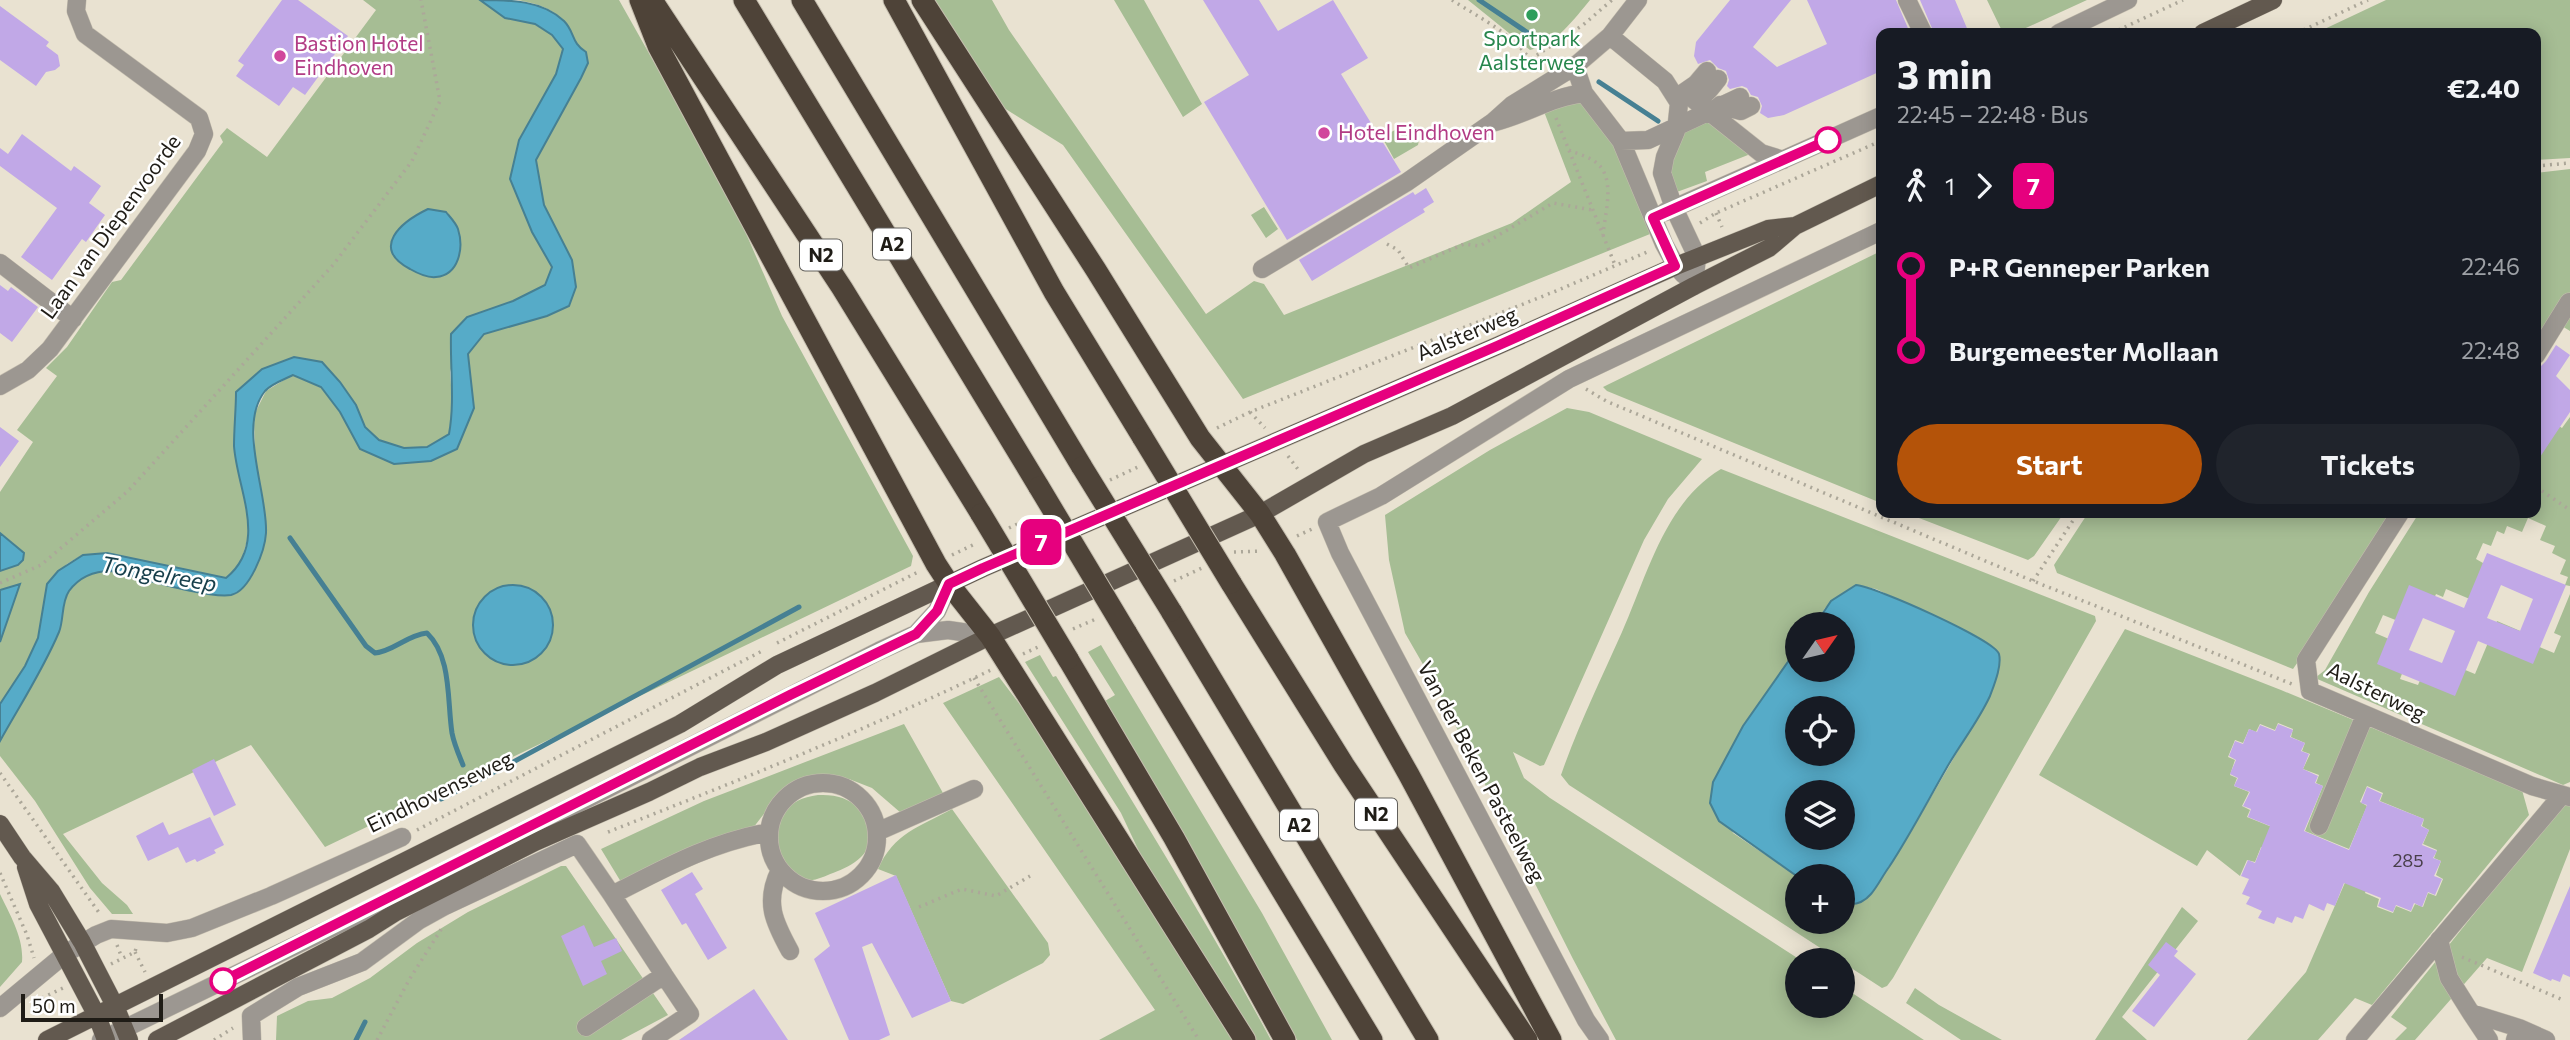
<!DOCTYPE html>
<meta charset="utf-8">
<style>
body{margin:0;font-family:Commissioner,sans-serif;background:#20242c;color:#f1f3f6;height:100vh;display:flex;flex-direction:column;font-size:26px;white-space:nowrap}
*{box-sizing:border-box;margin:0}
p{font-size:23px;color:#9ea1a6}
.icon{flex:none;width:38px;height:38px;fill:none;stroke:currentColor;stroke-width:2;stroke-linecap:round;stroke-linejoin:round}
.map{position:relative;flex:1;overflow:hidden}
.drawer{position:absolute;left:1876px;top:28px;width:665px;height:490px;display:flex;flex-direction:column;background:#171b24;border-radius:14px;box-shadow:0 4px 18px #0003}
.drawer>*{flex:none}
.badge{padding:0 14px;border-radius:10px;font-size:24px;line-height:46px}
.needle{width:46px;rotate:56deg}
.tools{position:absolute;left:1785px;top:612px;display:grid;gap:14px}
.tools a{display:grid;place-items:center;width:70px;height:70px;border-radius:50%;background:#171b24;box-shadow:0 4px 18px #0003;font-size:35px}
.scale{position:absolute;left:21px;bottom:18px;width:142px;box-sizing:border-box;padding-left:7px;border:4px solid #1f1c16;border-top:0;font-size:19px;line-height:24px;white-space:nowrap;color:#1f1c16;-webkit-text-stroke:5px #fff;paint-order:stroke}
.map>.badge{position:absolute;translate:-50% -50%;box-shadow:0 0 0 4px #fff}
.legs{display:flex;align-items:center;gap:10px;height:77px;padding:0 21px;font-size:23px}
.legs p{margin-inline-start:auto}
.summary{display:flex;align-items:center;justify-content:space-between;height:119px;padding:0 21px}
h1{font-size:38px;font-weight:700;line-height:52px}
.cta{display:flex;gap:14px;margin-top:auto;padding:14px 21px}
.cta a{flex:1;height:80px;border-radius:42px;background:#b45309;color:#fff;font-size:28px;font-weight:700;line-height:80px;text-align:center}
.cta a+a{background:#20242c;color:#f1f3f6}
ul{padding:0 21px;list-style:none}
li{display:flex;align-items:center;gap:24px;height:84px;font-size:26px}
li i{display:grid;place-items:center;width:10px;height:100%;margin:0 9px;background:currentColor}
li i::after{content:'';width:18px;height:18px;margin:-9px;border:5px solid;border-radius:50%;background:#171b24}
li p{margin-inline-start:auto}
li:first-child i{background:linear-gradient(#0000 50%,currentColor 0)}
li:last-child i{background:linear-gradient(currentColor 50%,#0000 0)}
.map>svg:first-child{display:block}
.green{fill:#a6bd94;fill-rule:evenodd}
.water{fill:#56abc8;stroke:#468093;stroke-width:2;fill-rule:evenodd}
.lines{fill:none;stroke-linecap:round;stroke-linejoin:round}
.stream{stroke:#468093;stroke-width:5}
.building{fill:#c1a8e7;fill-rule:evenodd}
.minor-casing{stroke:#c5beaf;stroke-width:19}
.major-casing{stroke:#c5beaf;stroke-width:19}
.highway-casing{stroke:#c5beaf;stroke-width:23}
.path{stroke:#aca799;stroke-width:3.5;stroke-dasharray:2 5;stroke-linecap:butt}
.minor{stroke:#9c9791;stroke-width:18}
.major{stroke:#62594f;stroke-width:18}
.highway{stroke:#4e4338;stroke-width:21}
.highway-bridge-casing{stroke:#c5beaf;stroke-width:23;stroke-linecap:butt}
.highway-bridge{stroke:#4e4338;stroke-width:21}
.line-1-casing{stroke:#fff;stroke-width:16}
.line-1{stroke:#e6007e;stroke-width:10}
.leisure-dot{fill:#2e9e5b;stroke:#fff;stroke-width:2.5}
.hotel-dot{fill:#d1479c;stroke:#fff;stroke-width:2.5}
.stop-1-dot{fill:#fff;stroke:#e6007e;stroke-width:3.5}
.labels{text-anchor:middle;stroke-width:5;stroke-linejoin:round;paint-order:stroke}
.number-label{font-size:18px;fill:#483f4a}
.shield{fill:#fff;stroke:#62605c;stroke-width:2}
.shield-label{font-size:19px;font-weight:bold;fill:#1f1c16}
.leisure-label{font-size:21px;fill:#27864d;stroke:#fff}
.hotel-label{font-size:21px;fill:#b23c85;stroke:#fff;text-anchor:start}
.street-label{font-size:21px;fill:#1f1c16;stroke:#fff}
.water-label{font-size:23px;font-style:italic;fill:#163e4a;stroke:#fff}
</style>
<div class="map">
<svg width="2570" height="1040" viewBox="0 0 2570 1040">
<rect width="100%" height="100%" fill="#e9e2d1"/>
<path class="green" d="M363 0H480L505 18 534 24 552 35 563 49 556 74 519 140 510 179 532 232 552 267 545 285 513 301 467 317 450 372 453 411 449 434 427 447 404 448 379 440 365 427 356 405 340 382 262 369 234 447 250 529 240 566 227 578 107 553 82 555 67 564 47 584 38 638 25 666 0 704V642L20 585 0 590V571L18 565 13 543 0 533V492L33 442 17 430 57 376 46 368 67 347 112 282 121 280 223 142 220 136 227 128 267 157 376 10Z
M518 0H619L731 199 782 316 913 556 911 566 325 847 251 745 63 834 102 883 127 905 133 914H112L90 888 35 801 0 756V741C20 706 43 670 59 632 64 620 61 603 69 591 80 576 94 571 111 571L215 595H234L266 533 255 454 254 415 266 391 292 375 321 387 340 412 360 449 431 461 474 408 468 354 484 334 547 316 569 306 572 260 544 205 536 160 588 63C562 25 570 10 518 0ZM510 585C537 586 555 608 552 635L505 664C488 658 479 649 474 632L492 591Z
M934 0H992L1009 30 1206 314 1254 281 1264 284 1284 315 1512 223 1571 182 1543 109 1566 101 1582 103 1615 141 1650 234 1243 399 1063 145 1004 108Z
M1114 0H1144L1202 104 1183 117Z
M1468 0H1590C1574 19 1556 45 1530 50Z
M1987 0H2087L2015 33H2003Z
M2386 0H2570V158L2536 160V33H2316Z
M1708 117 1753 153 1705 172 1707 181 1674 193 1669 166 1683 130Z
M1408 123 1413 127 1419 140 1418 145 1394 159 1382 137Z
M2570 169V331L2552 320 2536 344V173Z
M1264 207 1278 229 1266 238 1251 215Z
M1881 251V503L1607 391 1603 387Z
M1567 408 1589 412 1702 459 1668 499 1644 540 1544 765 1540 766 1513 752 1524 778 1550 798 1802 961H1797V1006H1843V987L1924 1040H1616L1573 959 1436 687 1405 633 1389 560 1385 515 1490 450Z
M2544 416 2562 428 2570 417V586L2565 585 2568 577 2560 574 2566 560 2552 553 2555 546 2540 540 2546 526 2528 518 2522 532 2507 526 2504 534 2497 531 2491 546 2483 543 2476 559 2483 563 2491 608 2446 589 2443 597 2436 594 2433 601 2398 621 2383 615 2375 633 2389 639 2403 671 2400 679 2418 685 2421 678 2453 665 2475 674 2497 621 2539 639 2537 646 2554 653 2561 636 2554 633 2570 594V782L2563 785 2315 678 2325 670 2369 592 2419 513H2536V428Z
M1721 469 2095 616 2096 621 1893 978 1887 986 1882 988 1569 785 1561 775C1578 726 1601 679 1622 632 1647 576 1665 502 1721 469ZM1856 585 1876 589 1978 637 1998 651 1991 694 1909 835 1871 895 1849 905 1843 903V922H1797L1798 877 1733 833 1713 782 1743 726 1797 649V625H1815L1825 608Z
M1906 513H2064L2034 556 2028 560Z
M2088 513H2393L2331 614 2293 669 2057 573 2054 565Z
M2125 629 2281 690 2522 790 2529 815 2372 1005 2355 998 2318 1040H2247L2306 972 2354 862 2368 885 2365 893 2379 899 2377 907 2393 913 2396 906 2411 912 2415 904 2423 907 2428 893 2436 896 2443 879 2436 875 2441 861 2434 858 2437 850 2423 844 2429 830 2422 826 2424 819 2380 801 2383 793 2367 786 2360 802 2367 806 2349 849 2305 831 2323 786 2316 783 2319 775 2303 769 2310 754 2302 751 2305 743 2291 737 2293 729 2278 723 2275 730 2260 724 2256 732 2249 729 2243 743 2235 740 2228 757 2235 760 2230 775 2237 778 2234 786 2249 792 2242 806 2250 810 2247 817 2292 835 2268 850 2261 847 2255 862 2247 860 2240 876 2207 850 2197 866 2039 775Z
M1101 645 1262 913 1332 1040H1297L1208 877 1105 701 1115 695 1088 652Z
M1040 655 1053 677 1056 676C1129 796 1204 916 1271 1040H1254L1151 877 1121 813 1025 662Z
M999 677 1044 736 1235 1040H1099L1155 1010 943 703Z
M904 724 943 793 901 813 872 788 849 779 826 778 799 782 787 788 777 797 753 828 621 882 601 849 704 801Z
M818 795C824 795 832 795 839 797 867 805 884 834 861 857 853 865 843 869 833 873 825 876 816 881 807 880 767 878 754 803 818 795Z
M2567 805 2570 806V849L2522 972 2487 958 2415 1040H2395L2407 1028 2391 1017 2559 808Z
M952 809 1048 943 1050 955 1043 963 963 1004 951 1001 896 876 878 869C894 833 919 827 952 809Z
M561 866H566L668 1015 621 1040H276L277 1016 308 1001 332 998 370 978 417 943 468 912Z
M0 894C10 915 24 938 22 962L0 987Z
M2182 907 2198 921 2122 1017 2147 1040H2095Z
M1915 988 1939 1005 2002 1040H1961L1906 1003Z"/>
<path class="water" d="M480 0C510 0 542 0 564 21 575 32 571 43 586 52L588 63 581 78 536 160 544 205 572 260 576 287 569 306 547 316 484 334 468 354 474 408 457 449 431 461 394 464 360 449 340 412 321 387 293 375C285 379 271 384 265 391 237 426 268 493 266 533 265 550 250 591 231 595 209 599 137 577 111 571 94 571 80 576 69 591 61 603 64 620 59 632 43 670 20 705 0 741V704L25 666 38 638 47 584 58 571 83 555 107 553 226 578C269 543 237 490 234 446 234 428 236 409 236 392L262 369 294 357 322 362 340 382 356 405 365 427 379 440 404 448 427 447 449 434C455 401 450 367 451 334L467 317 513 301 545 285 552 267 532 232 510 179 519 140 556 74 563 49 552 35 535 24 505 18Z
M428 209 446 212C450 217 456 223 458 229 464 248 459 275 436 277 428 278 417 273 410 269 370 248 401 222 428 209Z
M0 533 24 553 23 560 18 565 0 571Z
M20 584 0 642V590Z
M1856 585C1874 586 1995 640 1999 654 2002 666 1994 685 1990 696 1978 722 1960 744 1946 769 1927 802 1910 835 1889 867 1883 875 1878 886 1871 894 1864 902 1854 906 1843 903V877H1798L1719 821 1710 803 1713 782 1743 726 1797 649V670H1843V625H1815L1831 601ZM1797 709H1843V754H1797ZM1797 793H1843V838H1797Z
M473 625a40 40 0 1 1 80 0a40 40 0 1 1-80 0Z"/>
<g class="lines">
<path class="stream" d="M1479 0 1531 35
M1599 82 1658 121
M290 538 366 646 375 653C394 651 407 635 427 633 452 657 447 701 452 733 454 744 459 755 463 765
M441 799 502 768 799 607
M356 1040 365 1022"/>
</g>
<path class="building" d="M282 0H298L348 36 305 95 293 87 279 106 236 76 244 65 238 61Z
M1203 0H1259L1278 31 1333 0 1368 58 1341 74 1401 172 1287 240 1204 102 1249 75Z
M1730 0H1791L1753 47 1777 67 1827 44 1807 0H1896L1910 33H1881V71L1784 115 1768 118 1760 113 1762 106 1758 97 1751 95 1747 88 1742 86 1730 89 1727 86 1729 80 1726 71 1718 68 1710 60 1698 64 1694 56 1696 42Z
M1920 0H1955L1969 33H1934Z
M0 6 49 42 46 46 58 55 60 66 55 70 46 72 36 86 0 60Z
M22 134 71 171 74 166 101 186 89 203 105 215 86 242 82 239 52 280 21 257 57 208 0 166V148L8 154Z
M1426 188 1434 202 1423 209 1425 212 1312 281 1299 260 1413 192 1415 195Z
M0 285 8 291 11 287 38 307 12 342 0 333Z
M2556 345 2570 355 2556 376 2570 390V412L2536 463V371L2546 361Z
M0 427 19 441 0 467Z
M2487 553 2566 585 2533 664 2478 641 2455 696 2377 664 2409 585 2464 608ZM2501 585 2533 599 2520 631 2487 618ZM2423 618 2455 631 2442 663 2409 650Z
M2278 724 2293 730 2290 737 2305 743 2301 751 2309 754 2303 769 2318 776 2315 783 2323 786 2304 831 2349 850 2367 805 2361 803 2367 787 2382 794 2379 801 2424 819 2421 826 2429 830 2422 845 2437 851 2433 858 2441 861 2434 876 2442 879 2435 895 2428 892 2422 907 2414 903 2411 911 2396 905 2393 912 2378 906 2381 898 2344 883 2335 906 2327 903 2324 911 2309 904 2303 919 2295 916 2292 923 2277 917 2274 924 2258 918 2262 911 2246 904 2250 897 2242 894 2249 879 2241 876 2248 860 2255 863 2270 826 2248 817 2251 809 2243 806 2250 792 2234 786 2238 778 2230 774 2236 760 2229 756 2235 741 2243 744 2249 729 2257 732 2260 725 2275 731Z
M214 759 236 805 214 816 192 770Z
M210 817 224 845 214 850 216 853 197 862 195 859 186 863 178 847 148 861 136 836 163 822 169 835Z
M692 872 703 889 695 894 727 948 708 960 686 923 682 925 661 890Z
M896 875 951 1001 912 1018 872 943 862 947 890 1035 879 1040H849L814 959 830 946 815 913Z
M2570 886V977L2563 974 2560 982 2552 979 2551 981 2533 973Z
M584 925 594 947 616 938 622 951 601 961 607 974 583 986 561 936Z
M2166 942 2178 951 2174 956 2196 974 2154 1027 2132 1011 2160 975 2148 965Z
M754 989 788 1040H679L723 1010Z"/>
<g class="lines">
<g class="minor-casing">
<path id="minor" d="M1907 0 1923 33
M2059 33 2128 0
M1610 36 1638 0
M1575 66 1584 93 1621 141 1664 244 1676 266 1684 275
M1683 93 1696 84 1707 71
M1686 94C1702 104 1708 91 1718 79
M1693 99 1761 153 1783 160
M1720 105 1741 111 1751 106
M1495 122C1526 114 1552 97 1584 93
M1621 141 1648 140 1740 97
M1665 212 1881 116
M0 263 73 319
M1262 269 1407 182 1493 122 1512 105 1575 66 1610 36 1665 81 1679 103 1676 131 1665 157 1662 173 1674 208 1697 257 1694 286
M2536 355 2569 302
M0 386 28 370 50 349 197 151 204 134 199 118 85 34 76 11 77 0
M2400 513 2306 660 2310 691 2532 786 2570 797
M916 634 937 611 949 584
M769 837a54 54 0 1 1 108 0a54 54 0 1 1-108 0Z
M2319 826 2365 715
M879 831 974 789
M780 870C764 902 774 922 790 951
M2439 940 2449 978 2471 1013
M0 1008 65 954 96 935 111 929 167 933 192 928 271 896 402 837
M586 1027 664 975 612 895C665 868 709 843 769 832
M101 1040 354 917 879 651 916 634 948 630 990 636
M252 1040 251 1016 298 987 362 962 418 921 445 906 577 844 612 895
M651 1040 690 1014 664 975
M1600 1040 1586 1020 1340 553 1327 522 1381 496 1569 379 1881 231
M2355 1040 2562 795
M2489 1040 2471 1013 2519 1028
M2515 1040 2519 1028 2546 1040"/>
</g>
<g class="major-casing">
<path id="major" d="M2203 33 2273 0
M0 824 22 857 51 891 82 942 115 1006 129 1040
M26 867 38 904 97 1016 106 1040
M47 1040 680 724 777 665 983 568 1497 346 1676 266 1768 229 1795 226
M157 1040 369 929 396 912 535 842 649 792 700 767 766 742 875 693 990 636 1260 514 1364 454 1452 416 1694 286 1769 248 1795 226 1881 184"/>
</g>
<g class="highway-casing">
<path id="highway" d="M640 0 658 46 936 564 949 584 990 636 1245 1040
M652 0 842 288 981 514
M744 0 1039 487
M802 0 1082 467
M894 0 1054 292 1143 438
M922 0 1096 270 1200 438 1260 514 1285 554 1409 775 1551 1040
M1231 583 1344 765 1527 1040
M1171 611 1428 1040
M1126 632 1372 1040
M1068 659 1174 838 1285 1040"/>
</g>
<path class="path" d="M1452 0C1479 18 1521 37 1535 69
M2112 33 2183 0
M2297 33 2368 0
M1531 59 1583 25 1612 0
M1556 118 1615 265
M1569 150C1577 154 1587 156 1594 161 1617 176 1605 212 1603 235
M2536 166 2570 163
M1716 213 1722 227
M1700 223 1716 213 1881 141
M1387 244 1398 250 1409 268 1464 244 1480 246 1553 203 1592 210
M1586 389 1606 401 2033 581 2292 684
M1250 412 1265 428
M1217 428 1250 412 1556 291 1647 252
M1288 456 1300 472
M1110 480 1138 467
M2536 487 2570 510
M1009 528 1034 516
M1297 536 1312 529
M1234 552 1261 551
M952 555 977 543
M1174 581 1202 568
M2033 581 2078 513
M0 583 41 565 128 491 333 265 412 161 440 101 421 0
M1073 629 1098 618
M777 643 920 571
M1023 654 1038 647
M974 678 1199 1040
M0 773 100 914
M417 830 764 650
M608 832C737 781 866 730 991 670
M0 873 27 935 34 958
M919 907 962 889 996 896 1030 876
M117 945 122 958
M135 952 145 972
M2462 957 2563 1000
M111 964 135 952 136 948
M42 998 63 988
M32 1006 41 1024
M214 1040 233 1028
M377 1040 409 980 442 928"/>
<use href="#minor" class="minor"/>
<use href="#major" class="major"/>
<use href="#highway" class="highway"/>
<g class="highway-bridge-casing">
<path id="highway-bridge" d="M1143 438 1231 583
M1082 467 1171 611
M1039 487 1126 632
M981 514 1068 659"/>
</g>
<use href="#highway-bridge" class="highway-bridge"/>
</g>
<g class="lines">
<g class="line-1-casing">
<path id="line-1" d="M223 981 790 695 916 634 937 611 949 584 983 568 1497 346 1675 266 1653 218 1828 140"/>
</g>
<use href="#line-1" class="line-1"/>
</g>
<circle class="leisure-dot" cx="1532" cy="15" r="7"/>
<g class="hotel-dot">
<circle cx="280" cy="56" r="7"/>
<circle cx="1324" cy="133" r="7"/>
</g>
<g class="stop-1-dot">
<circle cx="1828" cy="140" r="12"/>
<circle cx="223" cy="981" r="12"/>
</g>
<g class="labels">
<g class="number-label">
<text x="2408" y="867">285</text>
</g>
<g class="shield">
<rect x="873" y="228.5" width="38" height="31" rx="5"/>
<rect x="800" y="239.5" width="42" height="31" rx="5"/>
<rect x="1355" y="798.5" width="42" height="31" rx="5"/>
<rect x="1280" y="809.5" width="38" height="31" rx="5"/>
</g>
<g class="shield-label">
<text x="892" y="251">A2</text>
<text x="821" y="262">N2</text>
<text x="1376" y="821">N2</text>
<text x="1299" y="832">A2</text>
</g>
<g class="leisure-label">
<text x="1532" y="46">Sportpark<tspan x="1532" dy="24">Aalsterweg</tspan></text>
</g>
<g class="hotel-label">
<text x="294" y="51">Bastion Hotel<tspan x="294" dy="24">Eindhoven</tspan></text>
<text x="1338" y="140">Hotel Eindhoven</text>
</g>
<g class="street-label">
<text transform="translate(111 227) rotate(-54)" y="7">Laan van Diepenvoorde</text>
<text transform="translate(1467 334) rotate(-23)" y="7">Aalsterweg</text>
<text transform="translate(2376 692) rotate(26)" y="7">Aalsterweg</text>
<text transform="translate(1481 772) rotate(62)" y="7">Van der Beken Pasteelweg</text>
<text transform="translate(440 792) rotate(-26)" y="7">Eindhovenseweg</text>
</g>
<g class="water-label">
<text transform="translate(159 574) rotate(10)" y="8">Tongelreep</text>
</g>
</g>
</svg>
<div class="tools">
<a><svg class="needle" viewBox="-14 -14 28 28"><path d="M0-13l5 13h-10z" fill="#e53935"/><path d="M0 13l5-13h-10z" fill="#9ea1a6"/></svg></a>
<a><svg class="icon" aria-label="locate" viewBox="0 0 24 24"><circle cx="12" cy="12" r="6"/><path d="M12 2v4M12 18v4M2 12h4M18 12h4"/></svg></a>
<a><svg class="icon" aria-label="layers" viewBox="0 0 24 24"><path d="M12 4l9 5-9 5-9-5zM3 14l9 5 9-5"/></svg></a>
<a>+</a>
<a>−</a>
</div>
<div class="scale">50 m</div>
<b class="badge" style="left:1041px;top:542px;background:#e6007e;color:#fff">7</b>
<section class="drawer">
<div class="summary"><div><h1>3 min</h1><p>22:45 – 22:48 · Bus</p></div><b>€2.40</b></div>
<div class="legs"><svg class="icon" aria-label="walk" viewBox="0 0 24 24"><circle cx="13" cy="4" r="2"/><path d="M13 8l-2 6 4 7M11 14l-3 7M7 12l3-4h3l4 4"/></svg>1<svg class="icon" aria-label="forward" viewBox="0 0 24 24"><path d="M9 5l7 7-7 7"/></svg><b class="badge" style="background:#e6007e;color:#fff">7</b></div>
<ul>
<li><i style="color:#e6007e"></i><b>P+R Genneper Parken</b><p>22:46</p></li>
<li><i style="color:#e6007e"></i><b>Burgemeester Mollaan</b><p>22:48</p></li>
</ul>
<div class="cta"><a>Start</a><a>Tickets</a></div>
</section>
</div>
